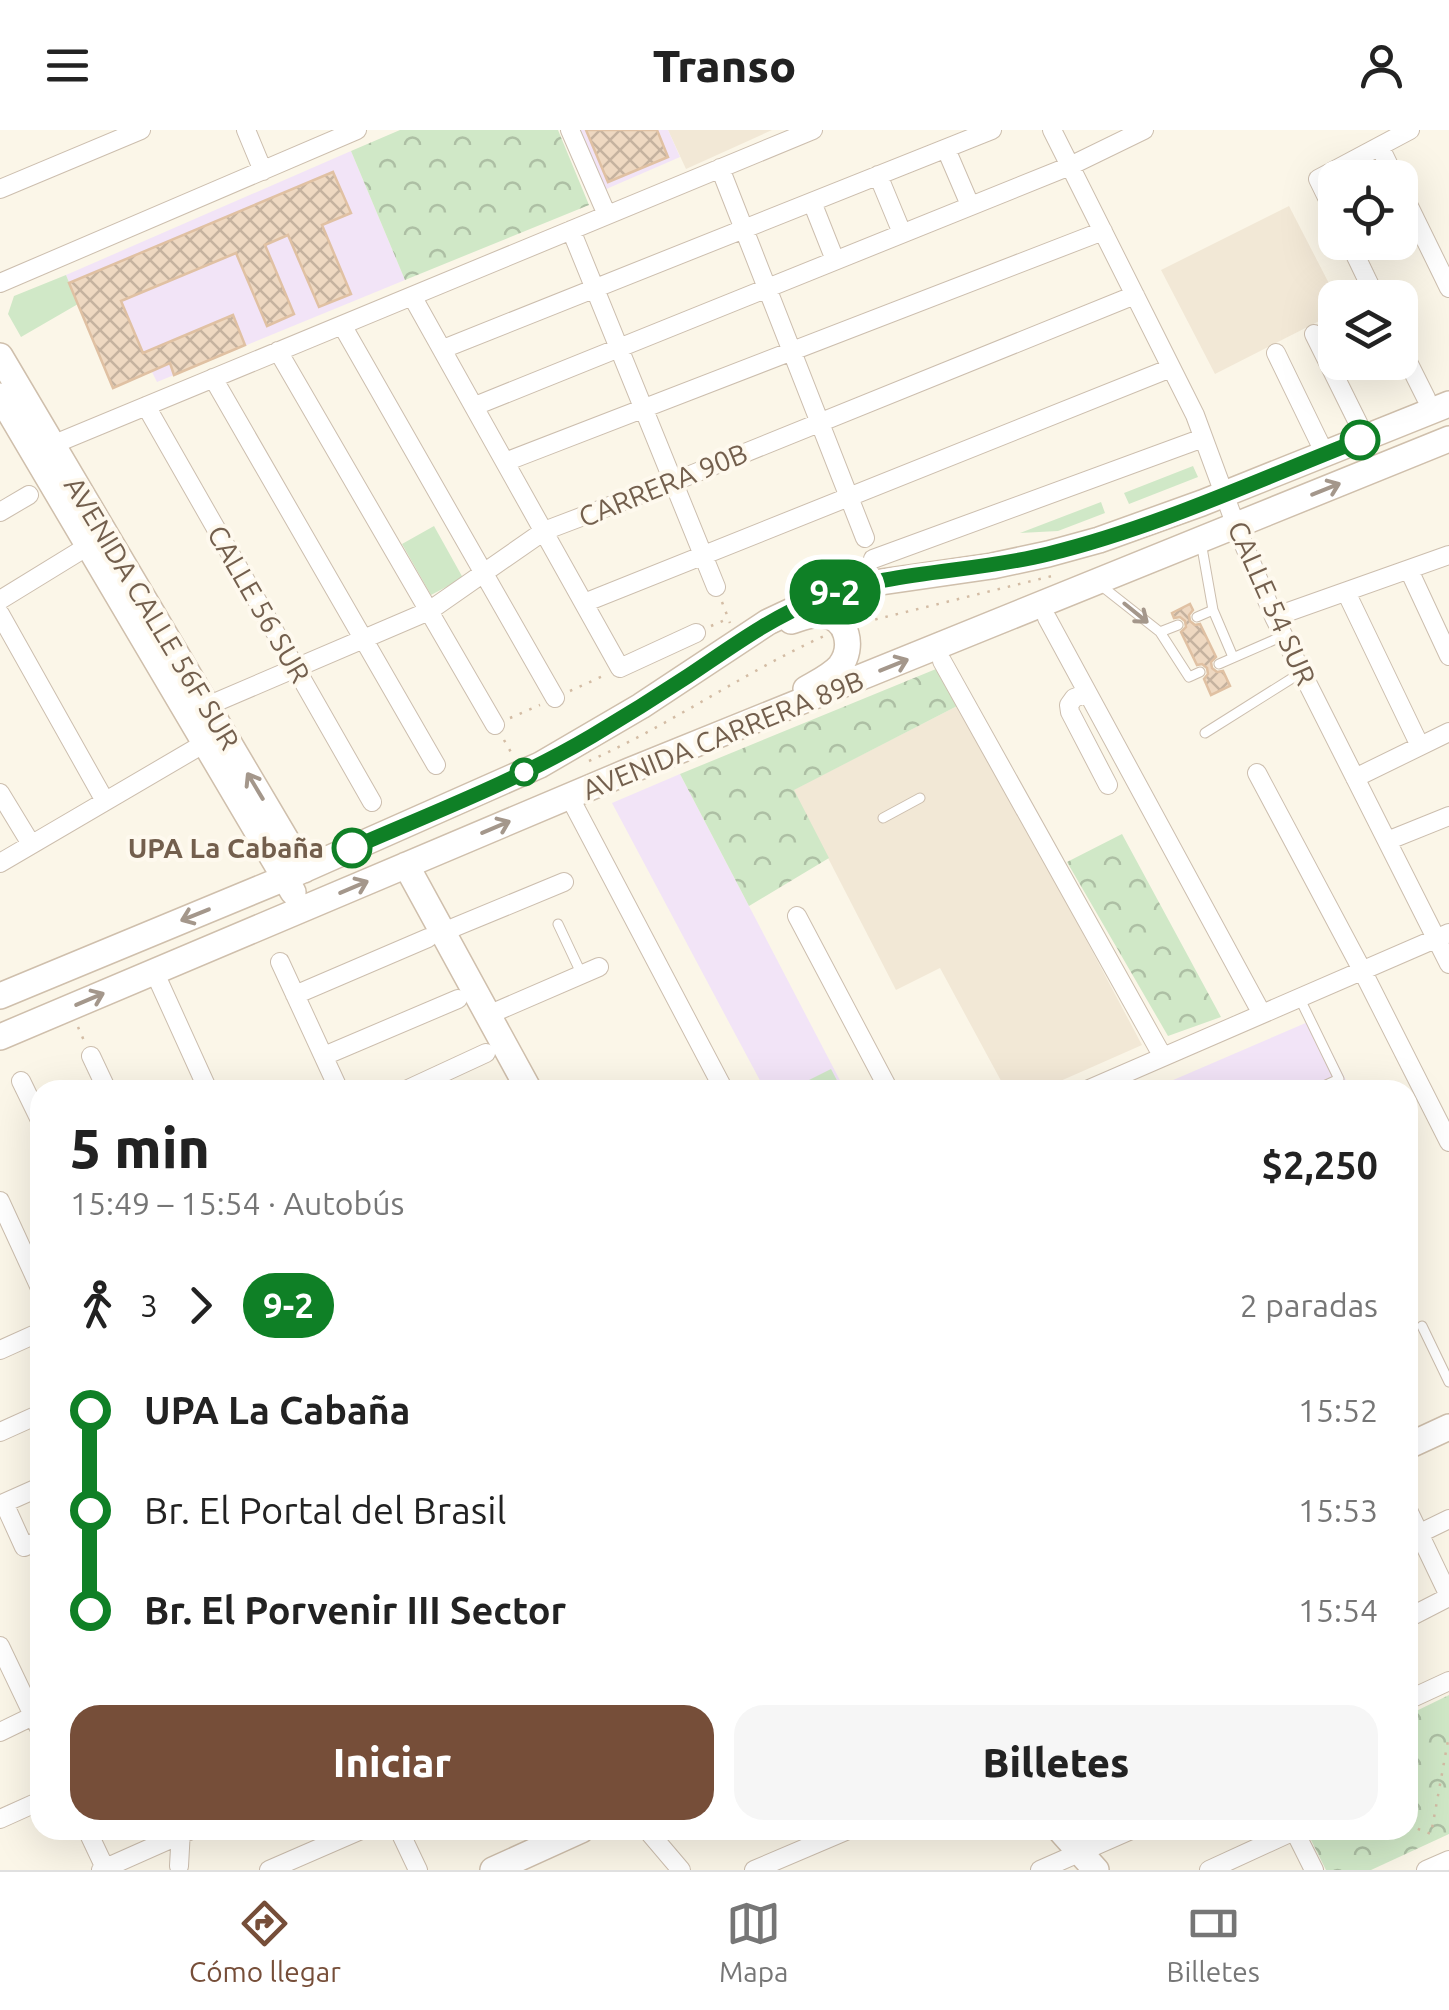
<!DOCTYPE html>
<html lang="es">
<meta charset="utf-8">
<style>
body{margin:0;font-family:Ubuntu,sans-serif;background:#f6f6f6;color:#222;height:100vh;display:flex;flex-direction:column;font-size:38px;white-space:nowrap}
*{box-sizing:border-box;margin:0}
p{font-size:32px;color:#767676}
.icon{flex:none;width:55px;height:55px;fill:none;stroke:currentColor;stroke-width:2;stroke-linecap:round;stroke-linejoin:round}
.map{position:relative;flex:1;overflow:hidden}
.side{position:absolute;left:30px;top:950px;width:1388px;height:760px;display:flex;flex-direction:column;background:#fff;border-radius:30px;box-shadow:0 10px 40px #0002}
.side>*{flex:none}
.badge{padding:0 20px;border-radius:32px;font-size:35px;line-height:65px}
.tools{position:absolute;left:1318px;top:30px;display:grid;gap:20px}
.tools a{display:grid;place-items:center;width:100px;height:100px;border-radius:20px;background:#fff;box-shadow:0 10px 40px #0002;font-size:50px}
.map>.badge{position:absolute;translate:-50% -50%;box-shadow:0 0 0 5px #fff}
.legs{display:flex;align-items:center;gap:15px;height:110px;padding:0 40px;font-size:32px}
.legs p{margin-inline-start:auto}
.summary{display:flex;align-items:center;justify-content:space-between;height:170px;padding:0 40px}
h1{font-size:55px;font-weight:800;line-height:75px}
.button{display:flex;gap:20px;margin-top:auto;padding:20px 40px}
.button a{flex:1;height:115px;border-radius:30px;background:#764e39;color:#fff;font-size:40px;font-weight:800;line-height:115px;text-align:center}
.button a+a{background:#f6f6f6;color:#222}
ul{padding:0 40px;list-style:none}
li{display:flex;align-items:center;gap:35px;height:100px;font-size:38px}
li i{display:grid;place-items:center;width:15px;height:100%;margin:0 12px;background:currentColor}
li i::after{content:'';width:25px;height:25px;margin:-12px;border:8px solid;border-radius:50%;background:#fff}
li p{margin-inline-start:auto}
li:first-child i{background:linear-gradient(#0000 50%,currentColor 0)}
li:last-child i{background:linear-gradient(currentColor 50%,#0000 0)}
header{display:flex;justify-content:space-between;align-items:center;height:130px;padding:0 40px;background:#fff;font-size:45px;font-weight:800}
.tabs{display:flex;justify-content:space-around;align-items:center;height:140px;border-top:2px solid #e0e0e0;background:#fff;font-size:28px;color:#767676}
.tabs a{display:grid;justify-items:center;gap:5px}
.tabs .selected{color:#764e39}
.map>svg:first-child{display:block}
.residential{fill:#f2e8d6}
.education{fill:#f2e4f7}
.green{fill:#d0e8c7}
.park{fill:url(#park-crowns)}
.building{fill:url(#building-cross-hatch);stroke:#e0c1a3;stroke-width:2.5}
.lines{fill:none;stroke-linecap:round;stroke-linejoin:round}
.lane-casing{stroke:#ccbeae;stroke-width:11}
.street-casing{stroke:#ccbeae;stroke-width:20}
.secondary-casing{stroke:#cfbfac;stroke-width:28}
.path{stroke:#d3bca4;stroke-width:2.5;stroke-dasharray:2.5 8;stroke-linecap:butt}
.lane{stroke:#fff;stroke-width:9}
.street{stroke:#fff;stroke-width:18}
.secondary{stroke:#fff;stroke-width:25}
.oneway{stroke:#a4978b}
.line-1-casing{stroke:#fff;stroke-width:22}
.line-1{stroke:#0f8026;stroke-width:15}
.stop-1-dot{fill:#fff;stroke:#0f8026;stroke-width:5}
.labels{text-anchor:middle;stroke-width:8;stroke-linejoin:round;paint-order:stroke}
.street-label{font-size:28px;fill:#735f4d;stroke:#fef9ee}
.stop-label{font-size:28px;font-weight:bold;fill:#735f4d;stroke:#fef9ee;text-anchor:end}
</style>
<header><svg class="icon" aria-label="menu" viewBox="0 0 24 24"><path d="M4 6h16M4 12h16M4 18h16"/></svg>Transo<svg class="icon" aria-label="person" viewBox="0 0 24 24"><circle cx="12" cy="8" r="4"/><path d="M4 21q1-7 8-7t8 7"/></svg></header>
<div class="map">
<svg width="1449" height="1740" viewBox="0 0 1449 1740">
<defs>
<pattern id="park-crowns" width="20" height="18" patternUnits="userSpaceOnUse" patternTransform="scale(2.5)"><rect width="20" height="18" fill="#d0e8c7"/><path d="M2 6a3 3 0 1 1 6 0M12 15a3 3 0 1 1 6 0" fill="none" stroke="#adbfa4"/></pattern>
<pattern id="building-cross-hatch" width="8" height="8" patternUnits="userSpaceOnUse" patternTransform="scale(2.5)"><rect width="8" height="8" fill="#eed8c1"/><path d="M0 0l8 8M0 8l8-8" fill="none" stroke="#c5b29f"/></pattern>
</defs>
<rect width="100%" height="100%" fill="#fbf6e8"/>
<path class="residential" d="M668 0H772L686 39Z
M1289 76 1336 167 1335 183 1215 244 1161 140Z
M961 574 1142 915 1040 960H1006L940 838 896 860 793 660Z"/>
<path class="education" d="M577 0H668L680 27 604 60Z
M351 21 405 150 157 252 152 242 113 258 66 145Z
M680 644 845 960H765L612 673Z
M1315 889 1351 960H1150Z"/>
<path class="green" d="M66 145 78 174 21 207 8 184 14 166Z
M1193 336 1198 347 1129 374 1124 363Z
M1101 372 1105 383 1058 401 1020 403Z
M434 396 463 448 431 465 402 414Z
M831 939 842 960H801L799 955Z"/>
<path class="park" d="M400 0H558L589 75 405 150 351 21Z
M936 539 961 574 794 660 829 728 749 776 680 644Z
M1122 704 1221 887 1168 906 1067 732Z
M1449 1565V1704L1371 1740H1326L1306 1700H1408V1585Z"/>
<path class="building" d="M586 0H657L668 27 608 52Z
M333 42 351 83 322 95 351 164 319 177 288 105 265 115 294 184 267 196 236 123 121 171 143 223 233 185 245 215 174 245 170 233 113 258 69 153Z
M1190 474 1193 480 1189 485 1190 491 1195 495 1200 494 1216 527 1211 532 1212 538 1217 542 1223 541 1230 556 1211 565 1204 549 1208 544 1207 538 1202 534 1197 535 1181 502 1186 497 1185 491 1180 487 1174 488 1172 483Z"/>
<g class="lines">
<g class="lane-casing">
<path id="lane" d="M1099 454 1160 502 1178 495
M1213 480 1233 527
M1197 487 1213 480 1201 412
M1160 502 1189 547 1200 542
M1219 534 1283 506
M1205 603 1302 542
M883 688 920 668
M558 794 582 845
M1299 867 1339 949 1315 960
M1422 1196 1449 1252"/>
</g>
<g class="street-casing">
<path id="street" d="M246 0 263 41
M570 0 607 85
M1052 0 1195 285 1236 396 1274 487 1449 834
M1380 17 1395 48
M946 19 970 75
M720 38 865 408
M878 45 902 103
M1400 58 1449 158
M0 59 141 0
M812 72 835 130
M1335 84 1318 49 1410 0
M571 100 716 457
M1349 112 1376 168
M0 153 357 0
M412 166 620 538 696 503
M342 195 555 568
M1314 204 1365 307
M1400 216 1426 268
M443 219 992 0
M278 221 495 595
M1276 223 1325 324
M213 248 436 635
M146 276 372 672
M475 276 1070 36 1144 0
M52 315 813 0
M505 332 1103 101
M0 382 29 365
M873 429 1203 308
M1409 440 1449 526
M1346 462 1420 616
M0 470 88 416
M584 473 1171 238
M0 484 105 671
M1274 487 1449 425
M1047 488 1262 884
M942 531 1163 927
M1087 563 1074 568 1069 575 1070 582 1108 655
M207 576 429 481 544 401 673 352 1135 165
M1257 643 1362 840 1449 1012
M1355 648 1449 602
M0 663 31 714
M569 666 724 960
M1387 711 1449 686
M0 733 205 613
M797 786 889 960
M443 802 564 752
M280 832 339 960
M154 841 208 960
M295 865 428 808
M488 885 599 837
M91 926 107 960
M324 926 458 869
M21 951 40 990
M406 960 486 923
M1087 960 1449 803
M0 1071 40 1158
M0 1220 40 1202
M0 1302 40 1284
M40 1357 4 1373 24 1417 40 1410
M1408 1380 1449 1466
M1408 1409 1449 1389
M1408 1488 1449 1467
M0 1516 40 1600
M1408 1570 1449 1551
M0 1602 33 1586
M0 1689 40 1671
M87 1700 105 1738
M399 1700 418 1740
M647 1700 681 1740
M1294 1700 1314 1740
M179 1736 181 1700
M101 1740 191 1700
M269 1740 361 1700
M754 1740 848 1700
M1040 1740 1131 1700
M1209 1740 1294 1701
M1426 1740 1449 1730"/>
</g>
<g class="secondary-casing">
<path id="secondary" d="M0 226 304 740
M0 266 293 762
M791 491C801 488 812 483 823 485 848 487 854 518 840 536 831 546 818 552 806 559
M406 735 529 960
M0 866 285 748 540 635 641 576 768 492 817 469 881 452 992 436 1048 424 1099 410 1202 373 1449 274
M0 907 629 641 1449 309
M1408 1316 1449 1297
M1060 1700 1096 1740
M493 1740 581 1700"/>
</g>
<path class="path" d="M722 472 730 493
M865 492 1056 445
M711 496 727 489
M570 561 603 546
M510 588 540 575
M504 610 512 624
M589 631C670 595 743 543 824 506
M78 897 85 913
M1408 1695 1431 1704 1449 1605"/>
<use href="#lane" class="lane"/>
<use href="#street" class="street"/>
<use href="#secondary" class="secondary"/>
</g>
<defs><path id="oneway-shaft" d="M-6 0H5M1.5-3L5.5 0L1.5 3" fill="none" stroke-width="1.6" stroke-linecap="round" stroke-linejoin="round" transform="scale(2.5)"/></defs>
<g class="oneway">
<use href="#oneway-shaft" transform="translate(1326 359) rotate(-22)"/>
<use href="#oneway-shaft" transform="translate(1136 483) rotate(39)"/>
<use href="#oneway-shaft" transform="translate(894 535) rotate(-22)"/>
<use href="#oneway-shaft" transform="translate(255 656) rotate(-121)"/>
<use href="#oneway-shaft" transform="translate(496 697) rotate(-23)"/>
<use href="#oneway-shaft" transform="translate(354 757) rotate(-23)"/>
<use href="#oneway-shaft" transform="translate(195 785) rotate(158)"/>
<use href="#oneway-shaft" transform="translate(90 869) rotate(-23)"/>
</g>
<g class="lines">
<g class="line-1-casing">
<path id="line-1" d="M352 718C432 683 516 651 592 606 624 587 656 567 688 546 730 518 770 488 818 469 890 440 972 443 1048 424 1155 398 1258 350 1360 310"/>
</g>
<use href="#line-1" class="line-1"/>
</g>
<g class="stop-1-dot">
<circle cx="1360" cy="310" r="18"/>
<circle cx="524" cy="642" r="12"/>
<circle cx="352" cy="718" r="18"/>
</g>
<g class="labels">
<g class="street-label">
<text transform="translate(663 355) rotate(-22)" y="10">CARRERA 90B</text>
<text transform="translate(1272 473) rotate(66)" y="10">CALLE 54 SUR</text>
<text transform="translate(259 474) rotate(60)" y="10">CALLE 56 SUR</text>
<text transform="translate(152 483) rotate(59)" y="10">AVENIDA CALLE 56F SUR</text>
<text transform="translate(723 605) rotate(-22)" y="10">AVENIDA CARRERA 89B</text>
</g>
<g class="stop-label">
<text x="324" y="728">UPA La Cabaña</text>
</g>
</g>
</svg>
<div class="tools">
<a><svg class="icon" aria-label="locate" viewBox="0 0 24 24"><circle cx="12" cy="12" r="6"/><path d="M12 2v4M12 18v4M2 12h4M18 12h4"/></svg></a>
<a><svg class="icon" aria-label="layers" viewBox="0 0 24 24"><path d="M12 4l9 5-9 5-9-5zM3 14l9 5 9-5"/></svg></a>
</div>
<b class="badge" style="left:835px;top:462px;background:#0f8026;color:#fff">9-2</b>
<section class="side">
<div class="summary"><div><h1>5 min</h1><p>15:49 – 15:54 · Autobús</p></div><b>$2,250</b></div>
<div class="legs"><svg class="icon" aria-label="walk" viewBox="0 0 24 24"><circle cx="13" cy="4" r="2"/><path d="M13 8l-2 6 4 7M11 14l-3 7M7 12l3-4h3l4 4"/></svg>3<svg class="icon" aria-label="forward" viewBox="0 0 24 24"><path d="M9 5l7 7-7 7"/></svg><b class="badge" style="background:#0f8026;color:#fff">9-2</b><p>2 paradas</p></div>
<ul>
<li><i style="color:#0f8026"></i><b>UPA La Cabaña</b><p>15:52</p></li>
<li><i style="color:#0f8026"></i><span>Br. El Portal del Brasil</span><p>15:53</p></li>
<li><i style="color:#0f8026"></i><b>Br. El Porvenir III Sector</b><p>15:54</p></li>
</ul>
<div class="button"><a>Iniciar</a><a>Billetes</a></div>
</section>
</div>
<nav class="tabs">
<a class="selected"><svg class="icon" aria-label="directions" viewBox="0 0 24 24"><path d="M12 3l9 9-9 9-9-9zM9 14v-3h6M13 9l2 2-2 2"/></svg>Cómo llegar</a>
<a><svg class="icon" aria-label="map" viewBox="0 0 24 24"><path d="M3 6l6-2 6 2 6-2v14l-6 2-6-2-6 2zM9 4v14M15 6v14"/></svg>Mapa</a>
<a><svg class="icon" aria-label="tickets" viewBox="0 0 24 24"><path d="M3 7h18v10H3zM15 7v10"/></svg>Billetes</a>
</nav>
